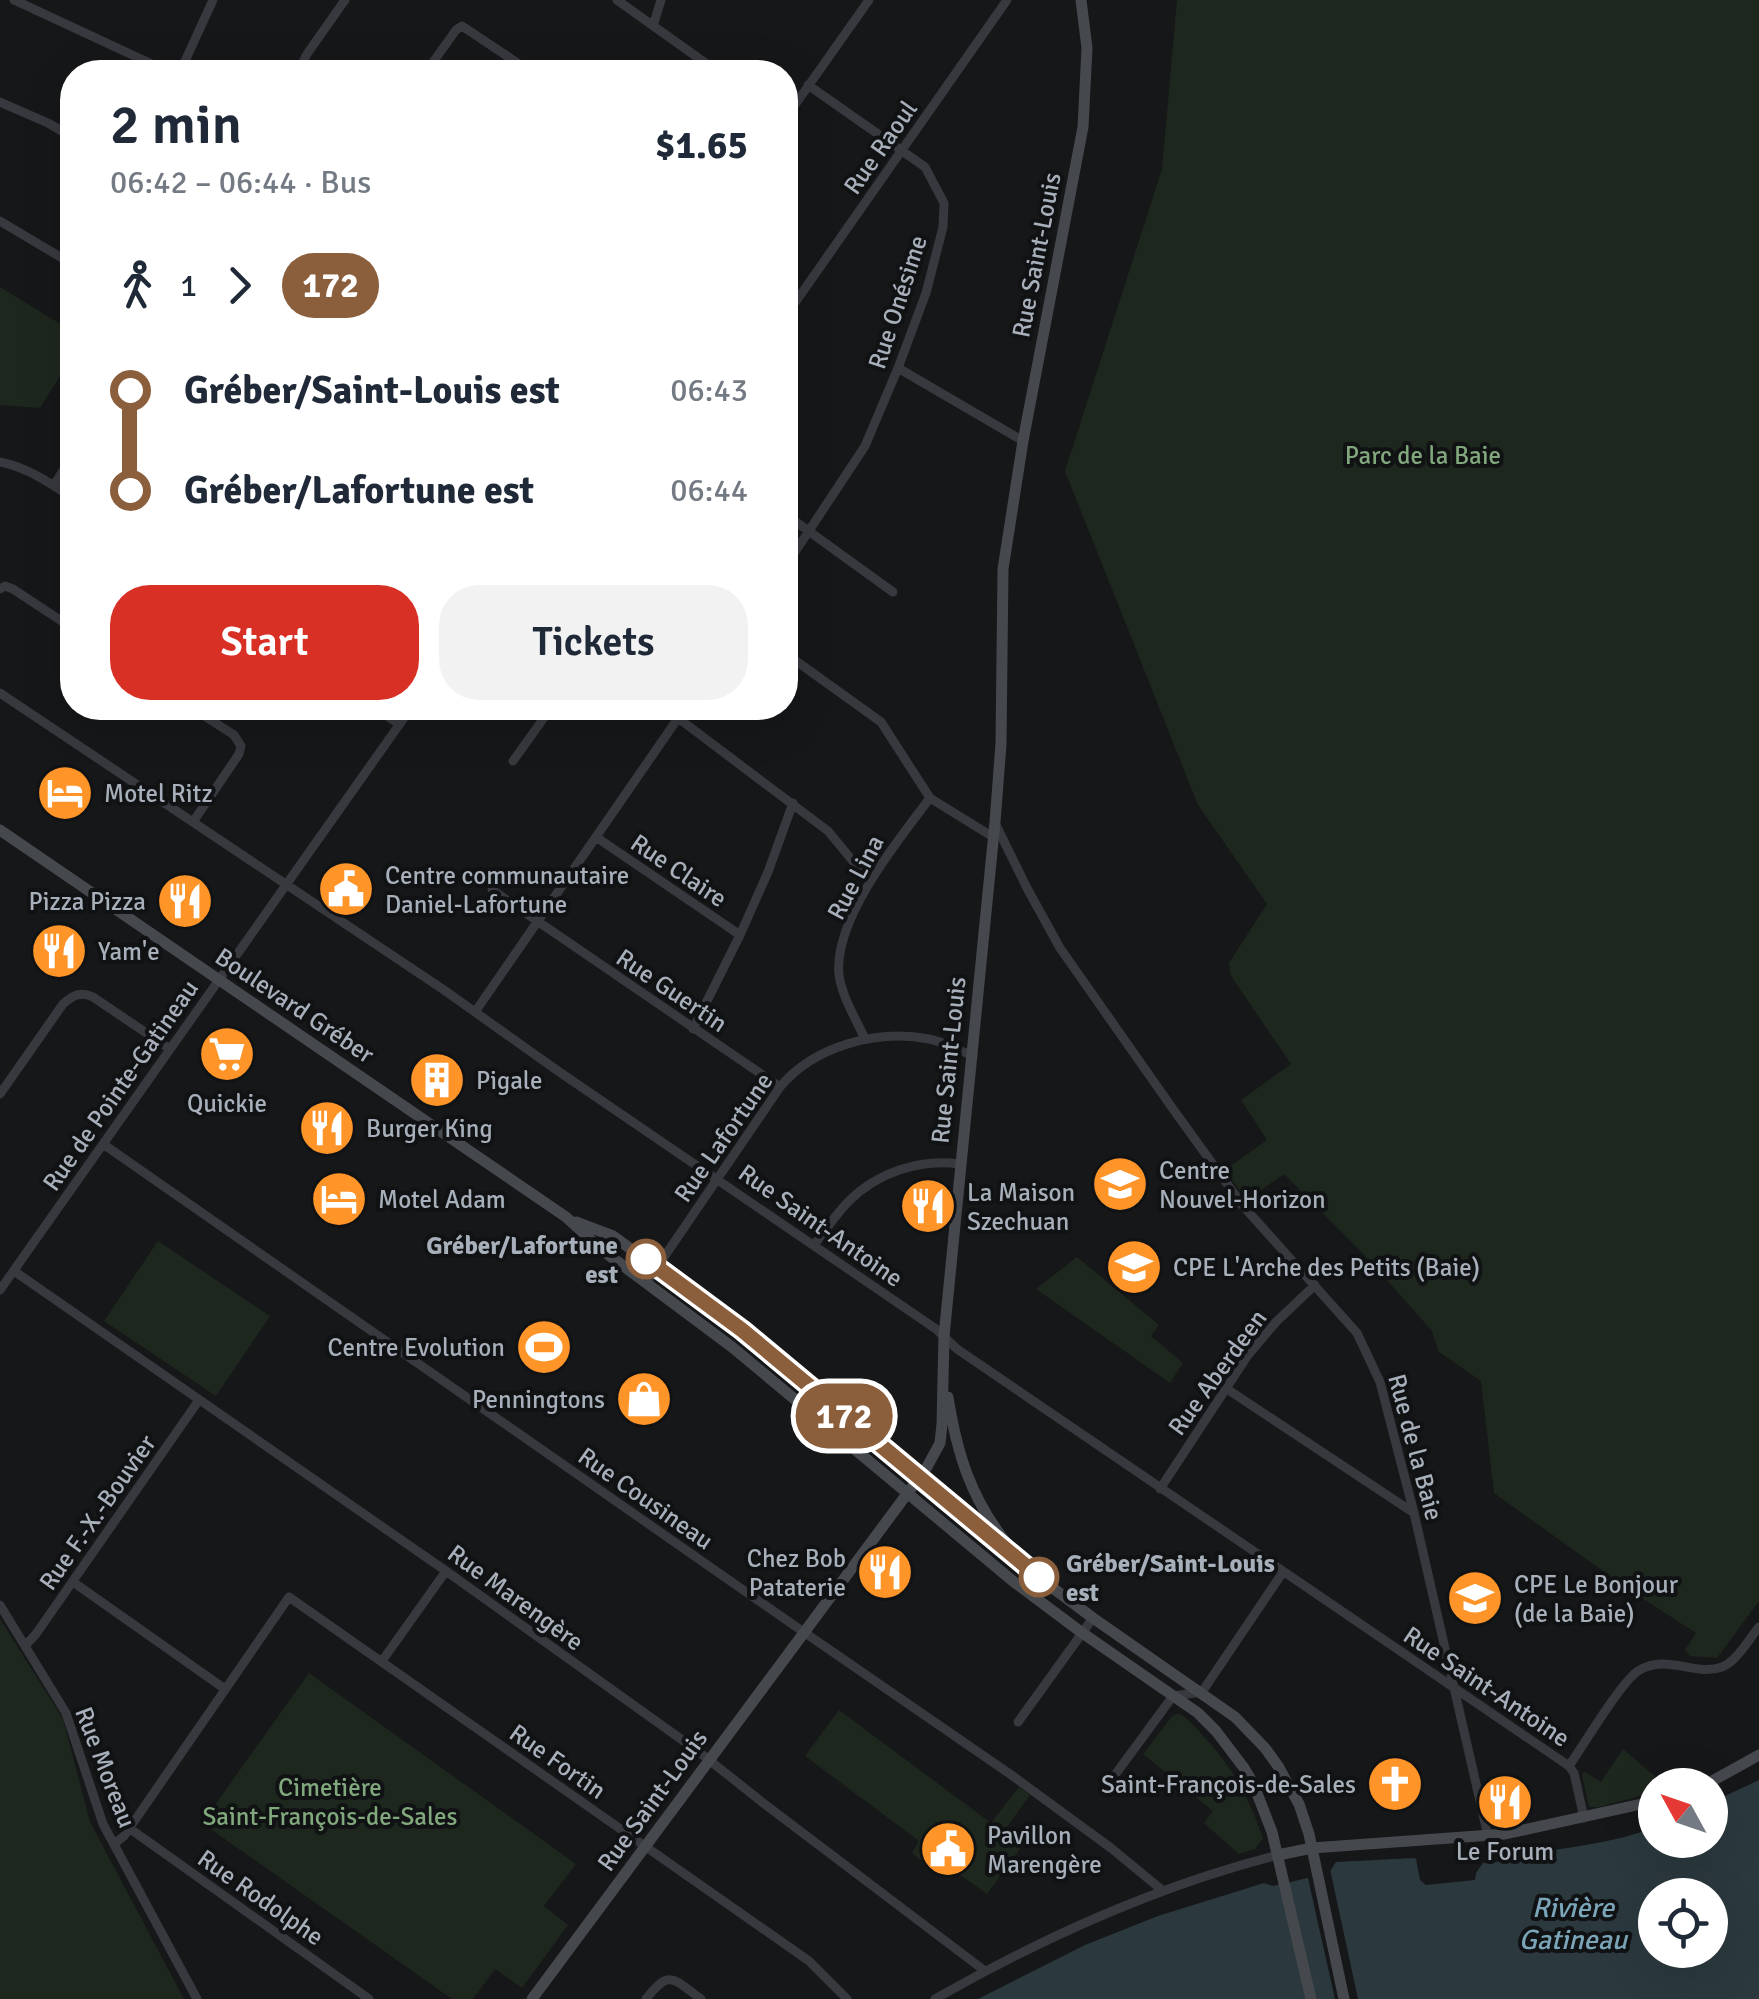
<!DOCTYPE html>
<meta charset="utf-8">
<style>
body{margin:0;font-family:Signika,sans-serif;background:#f2f2f3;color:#1f2937;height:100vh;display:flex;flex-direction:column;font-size:38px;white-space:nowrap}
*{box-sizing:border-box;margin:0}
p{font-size:32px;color:#747a83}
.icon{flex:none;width:55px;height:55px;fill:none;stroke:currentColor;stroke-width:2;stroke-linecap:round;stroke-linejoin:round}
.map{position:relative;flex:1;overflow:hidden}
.sheet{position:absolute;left:60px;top:60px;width:738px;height:660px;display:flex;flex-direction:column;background:#fff;border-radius:40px;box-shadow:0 10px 40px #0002}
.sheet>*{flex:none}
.badge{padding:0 20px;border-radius:32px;font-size:35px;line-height:65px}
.needle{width:65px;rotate:310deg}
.fabs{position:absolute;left:1638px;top:1768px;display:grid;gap:20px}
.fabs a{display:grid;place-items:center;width:90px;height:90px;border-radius:50%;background:#fff;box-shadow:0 10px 40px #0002;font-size:50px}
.map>.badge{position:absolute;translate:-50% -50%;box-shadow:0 0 0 5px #fff}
.legs{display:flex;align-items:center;gap:15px;height:110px;padding:0 50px;font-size:32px}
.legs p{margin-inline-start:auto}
.overview{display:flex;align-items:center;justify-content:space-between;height:170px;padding:0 50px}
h1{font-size:55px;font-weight:600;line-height:75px}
.primary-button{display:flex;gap:20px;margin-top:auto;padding:20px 50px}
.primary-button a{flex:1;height:115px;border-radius:40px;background:#d93025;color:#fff;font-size:40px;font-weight:600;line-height:115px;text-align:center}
.primary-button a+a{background:#f2f2f3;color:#1f2937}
ul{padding:0 50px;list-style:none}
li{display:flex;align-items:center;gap:35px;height:100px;font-size:38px}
li i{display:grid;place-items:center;width:15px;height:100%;margin:0 12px;background:currentColor}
li i::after{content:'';width:25px;height:25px;margin:-12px;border:8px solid;border-radius:50%;background:#fff}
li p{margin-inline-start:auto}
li:first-child i{background:linear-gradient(#0000 50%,currentColor 0)}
li:last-child i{background:linear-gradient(currentColor 50%,#0000 0)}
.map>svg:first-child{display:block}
.green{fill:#1e271e}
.water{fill:#2b393e;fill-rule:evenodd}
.pier{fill:#161719}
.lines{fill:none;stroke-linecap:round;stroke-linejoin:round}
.street{stroke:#37393e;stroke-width:9}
.secondary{stroke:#45494e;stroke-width:11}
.line-1-casing{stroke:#fff;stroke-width:22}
.line-1{stroke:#8b5e3c;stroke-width:15}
.stop-1-dot{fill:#fff;stroke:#8b5e3c;stroke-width:5}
.labels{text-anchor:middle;stroke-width:8;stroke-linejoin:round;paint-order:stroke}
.street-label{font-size:25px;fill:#a7b0ba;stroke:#111214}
.park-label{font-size:25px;fill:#81a77c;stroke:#111214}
.poi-label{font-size:25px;fill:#a7b0ba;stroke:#111214;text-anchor:start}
.stop-label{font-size:25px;font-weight:bold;fill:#a7b0ba;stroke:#111214;text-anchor:end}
.water-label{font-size:28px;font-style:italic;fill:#7ba5b8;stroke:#111214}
</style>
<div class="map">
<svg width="1759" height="1999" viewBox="0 0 1759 1999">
<rect width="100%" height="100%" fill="#161719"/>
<path class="green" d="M1177 0H1759V1601L1717 1658 1690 1656 1685 1650 1696 1633 1631 1591 1494 1493 1481 1381 1439 1352 1432 1331 1370 1261 1284 1174 1247 1200 1225 1170 1267 1140 1241 1100 1291 1064 1231 976 1229 963 1267 904 1198 805 1065 471 1162 169Z
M0 287 72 331V357L40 408 0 405Z
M158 1241 270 1316 216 1396 104 1321Z
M1077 1257 1159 1325 1151 1336 1183 1363 1170 1383 1036 1289Z
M0 1619 63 1719 90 1822 184 1999H0Z
M309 1673 576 1864 544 1906 568 1925 522 1988 495 1969 473 1999H452L202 1823Z
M839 1710 991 1823 1019 1787 1030 1795 1006 1828 1024 1843 987 1894 949 1867 939 1874 912 1853 919 1841 805 1756Z
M1179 1714 1185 1717C1226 1757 1243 1783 1263 1838L1255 1849 1239 1854 1204 1823 1213 1811 1143 1754 1173 1715Z
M1623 1749 1665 1785H1655V1792L1599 1807H1589L1582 1774 1585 1772 1601 1782Z"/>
<path class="water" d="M1759 1780V1999H978L1085 1945 1158 1916 1264 1883 1273 1886 1329 1873 1336 1862 1414 1858 1416 1859 1420 1880 1426 1885 1475 1880 1476 1873 1483 1863 1498 1862V1859C1548 1849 1608 1846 1655 1827V1840H1710V1803ZM1655 1895H1710V1950H1655Z"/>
<path class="pier" d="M1330 1869 1358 1999H1335L1307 1874Z"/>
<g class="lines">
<path class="street" d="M14 0 169 72
M617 0 718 72
M653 26 661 0
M180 72 213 0
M298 72 307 54 345 0
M426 72 456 30 462 26 531 72
M0 102 48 123 72 137
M785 119 869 0
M0 221 72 264
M785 317 1007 0
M898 368 1023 441
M0 462C28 468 49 482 72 498
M54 485 72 457
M785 514 893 592
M785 567 865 446 898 368 926 293 943 227 944 203 925 167 808 85
M0 589 5 586 13 589 72 628
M785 653 881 722 930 798 993 837
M0 693 444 990 558 1071 936 1329 957 1349 1569 1766 1574 1773 1584 1818
M192 708 234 735 241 746 239 754 193 822
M375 708 399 724
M678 718 828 831 870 882
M513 761 551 708
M996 825 1028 890 1060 948 1173 1109 1243 1206 1357 1333 1380 1382 1414 1513 1488 1836
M596 837 740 935
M492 890 780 1087
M475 1012 685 708
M693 1029 740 935 768 872 793 803
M865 1039C856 1019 842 997 839 975 833 920 898 840 930 798
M0 1094 63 1004C73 995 81 991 93 997L170 1049
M103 1144 795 1626 1010 1774 1111 1848 1162 1890
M814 1245C825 1231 836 1214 849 1201 877 1173 920 1158 960 1164
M14 1271 446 1571 699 1752 762 1802 985 1971
M647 1282 780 1087C814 1046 877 1029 929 1039 944 1042 959 1050 973 1056
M0 1290 411 708
M1227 1389 1414 1513
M1160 1489 1248 1355 1276 1322 1315 1285
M73 1582 225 1689
M0 1605 66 1713 103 1824 197 1999
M25 1646 36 1634 199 1400
M382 1661 446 1571
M1018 1722 1093 1618
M1569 1766C1583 1746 1621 1682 1638 1671 1667 1653 1695 1677 1722 1667 1737 1661 1749 1639 1759 1627
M1109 1783 1173 1696 1202 1692 1283 1572
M129 1828 369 1999
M114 1844 124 1836 289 1597 809 1961 847 1999
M646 1999C670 1968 673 1979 701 1999
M935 1999C1044 1937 1156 1886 1278 1855"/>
<path class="secondary" d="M0 830 566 1217 602 1250 732 1347 1014 1582 1081 1632 1198 1713 1216 1731 1244 1768 1253 1783 1272 1832 1311 1999
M576 1222 613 1236 742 1330 1030 1571 1093 1618 1235 1717 1265 1748 1278 1766 1299 1804 1309 1834 1344 1999
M948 1397C957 1454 971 1499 1008 1545
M1705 1785 1759 1755
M1278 1855 1312 1848 1505 1834 1655 1801
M532 1999 927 1467 940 1443 942 1424 944 1336 995 822 1001 744 1003 569 1023 441 1083 127 1087 48 1081 0"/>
</g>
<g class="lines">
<g class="line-1-casing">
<path id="line-1" d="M646 1259 742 1330 1039 1577"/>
</g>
<use href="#line-1" class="line-1"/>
</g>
<defs>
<g id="hotel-disc" transform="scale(2.875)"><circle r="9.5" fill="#ff9428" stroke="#111214"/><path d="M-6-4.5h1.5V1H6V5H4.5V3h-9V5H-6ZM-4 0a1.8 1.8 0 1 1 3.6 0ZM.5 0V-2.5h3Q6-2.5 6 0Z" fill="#fff"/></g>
<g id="civic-disc" transform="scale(2.875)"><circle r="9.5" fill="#ff9428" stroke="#111214"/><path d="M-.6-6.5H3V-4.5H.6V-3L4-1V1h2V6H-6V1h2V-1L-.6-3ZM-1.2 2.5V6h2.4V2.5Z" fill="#fff"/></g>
<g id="restaurant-disc" transform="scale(2.875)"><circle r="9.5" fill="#ff9428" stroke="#111214"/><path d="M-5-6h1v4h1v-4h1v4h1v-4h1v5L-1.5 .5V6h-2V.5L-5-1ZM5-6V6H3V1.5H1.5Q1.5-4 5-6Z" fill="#fff"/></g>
<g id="supermarket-disc" transform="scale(2.875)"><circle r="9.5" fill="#ff9428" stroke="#111214"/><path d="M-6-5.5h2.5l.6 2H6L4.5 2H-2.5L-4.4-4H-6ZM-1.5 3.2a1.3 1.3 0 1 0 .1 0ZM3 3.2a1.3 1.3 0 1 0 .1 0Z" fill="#fff"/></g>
<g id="building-disc" transform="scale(2.875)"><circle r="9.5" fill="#ff9428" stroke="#111214"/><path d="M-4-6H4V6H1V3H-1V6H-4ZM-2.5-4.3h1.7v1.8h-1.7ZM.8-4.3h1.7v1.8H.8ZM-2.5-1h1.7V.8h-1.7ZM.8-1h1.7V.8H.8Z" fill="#fff"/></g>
<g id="school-disc" transform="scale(2.875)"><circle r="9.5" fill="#ff9428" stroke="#111214"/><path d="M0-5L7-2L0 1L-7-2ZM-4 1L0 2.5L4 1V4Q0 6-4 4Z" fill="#fff"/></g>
<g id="stadium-disc" transform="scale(2.875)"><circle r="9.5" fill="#ff9428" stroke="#111214"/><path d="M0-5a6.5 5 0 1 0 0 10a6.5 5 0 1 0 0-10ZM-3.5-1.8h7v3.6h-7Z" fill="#fff"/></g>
<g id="shop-disc" transform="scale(2.875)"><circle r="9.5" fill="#ff9428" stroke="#111214"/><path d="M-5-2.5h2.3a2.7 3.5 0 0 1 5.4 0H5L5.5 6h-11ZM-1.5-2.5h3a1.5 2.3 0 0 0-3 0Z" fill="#fff"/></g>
<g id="church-disc" transform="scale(2.875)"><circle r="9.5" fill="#ff9428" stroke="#111214"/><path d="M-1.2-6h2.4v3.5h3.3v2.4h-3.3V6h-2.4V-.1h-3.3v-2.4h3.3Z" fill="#fff"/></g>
</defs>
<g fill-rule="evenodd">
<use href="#hotel-disc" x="65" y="793"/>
<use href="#civic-disc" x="346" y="889"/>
<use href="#restaurant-disc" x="185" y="901"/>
<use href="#restaurant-disc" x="59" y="951"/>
<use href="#supermarket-disc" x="227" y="1054"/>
<use href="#building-disc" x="437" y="1080"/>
<use href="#restaurant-disc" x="327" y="1128"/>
<use href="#school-disc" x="1120" y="1184"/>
<use href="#hotel-disc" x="339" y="1199"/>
<use href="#restaurant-disc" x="928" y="1206"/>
<use href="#school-disc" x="1134" y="1267"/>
<use href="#stadium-disc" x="544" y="1347"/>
<use href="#shop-disc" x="644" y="1399"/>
<use href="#restaurant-disc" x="885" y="1572"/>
<use href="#school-disc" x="1475" y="1598"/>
<use href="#church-disc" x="1395" y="1784"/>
<use href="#restaurant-disc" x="1505" y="1802"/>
<use href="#civic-disc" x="948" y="1849"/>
</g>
<g class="stop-1-dot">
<circle cx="646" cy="1259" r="18"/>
<circle cx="1039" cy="1577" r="18"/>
</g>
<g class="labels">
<g class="street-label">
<text transform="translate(880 147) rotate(-55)" y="9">Rue Raoul</text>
<text transform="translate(1036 255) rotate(-79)" y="9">Rue Saint-Louis</text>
<text transform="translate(897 302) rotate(-72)" y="9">Rue Onésime</text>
<text transform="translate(679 870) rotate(34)" y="9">Rue Claire</text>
<text transform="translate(855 877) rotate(-62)" y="9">Rue Lina</text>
<text transform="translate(672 990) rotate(34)" y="9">Rue Guertin</text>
<text transform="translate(295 1005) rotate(34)" y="9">Boulevard Gréber</text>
<text transform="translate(948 1060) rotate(-84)" y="9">Rue Saint-Louis</text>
<text transform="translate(120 1085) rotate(-55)" y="9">Rue de Pointe-Gatineau</text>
<text transform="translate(723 1137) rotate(-55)" y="9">Rue Lafortune</text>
<text transform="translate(821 1225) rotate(35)" y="9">Rue Saint-Antoine</text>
<text transform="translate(1217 1372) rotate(-54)" y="9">Rue Aberdeen</text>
<text transform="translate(1416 1447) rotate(75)" y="9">Rue de la Baie</text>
<text transform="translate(646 1498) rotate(35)" y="9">Rue Cousineau</text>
<text transform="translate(97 1512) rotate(-55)" y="9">Rue F.-X.-Bouvier</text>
<text transform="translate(516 1597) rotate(36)" y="9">Rue Marengère</text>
<text transform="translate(1487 1686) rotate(34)" y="9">Rue Saint-Antoine</text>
<text transform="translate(558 1761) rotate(35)" y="9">Rue Fortin</text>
<text transform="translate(106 1767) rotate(69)" y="9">Rue Moreau</text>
<text transform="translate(652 1800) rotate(-54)" y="9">Rue Saint-Louis</text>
<text transform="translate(261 1897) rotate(35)" y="9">Rue Rodolphe</text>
</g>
<g class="park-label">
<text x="1423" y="464">Parc de la Baie</text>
<text x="330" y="1796">Cimetière<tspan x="330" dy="29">Saint-François-de-Sales</tspan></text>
</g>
<g class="poi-label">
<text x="104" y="802">Motel Ritz</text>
<text x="385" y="884">Centre communautaire<tspan x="385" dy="29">Daniel-Lafortune</tspan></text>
<text x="146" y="910" text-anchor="end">Pizza Pizza</text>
<text x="98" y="960">Yam'e</text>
<text x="476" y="1089">Pigale</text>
<text x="227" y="1112" text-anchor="middle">Quickie</text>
<text x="366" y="1137">Burger King</text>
<text x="1159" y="1179">Centre<tspan x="1159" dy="29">Nouvel-Horizon</tspan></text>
<text x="967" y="1201">La Maison<tspan x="967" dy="29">Szechuan</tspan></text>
<text x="378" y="1208">Motel Adam</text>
<text x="1173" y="1276">CPE L'Arche des Petits (Baie)</text>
<text x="505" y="1356" text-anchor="end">Centre Evolution</text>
<text x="605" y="1408" text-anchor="end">Penningtons</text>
<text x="846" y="1567" text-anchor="end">Chez Bob<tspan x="846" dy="29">Pataterie</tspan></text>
<text x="1514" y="1593">CPE Le Bonjour<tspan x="1514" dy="29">(de la Baie)</tspan></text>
<text x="1356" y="1793" text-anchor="end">Saint-François-de-Sales</text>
<text x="987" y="1844">Pavillon<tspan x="987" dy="29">Marengère</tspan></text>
<text x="1505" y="1860" text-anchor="middle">Le Forum</text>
</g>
<g class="stop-label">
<text x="618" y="1254">Gréber/Lafortune<tspan x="618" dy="29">est</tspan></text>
<text x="1066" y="1572" text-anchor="start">Gréber/Saint-Louis<tspan x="1066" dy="29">est</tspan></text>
</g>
<g class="water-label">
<text x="1573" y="1917">Rivière<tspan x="1573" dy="32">Gatineau</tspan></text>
</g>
</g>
</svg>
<div class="fabs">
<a><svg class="needle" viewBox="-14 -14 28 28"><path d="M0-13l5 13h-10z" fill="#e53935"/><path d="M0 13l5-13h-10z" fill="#747a83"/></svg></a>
<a><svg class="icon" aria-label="locate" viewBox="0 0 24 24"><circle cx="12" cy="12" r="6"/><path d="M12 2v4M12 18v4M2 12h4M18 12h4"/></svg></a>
</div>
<b class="badge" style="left:844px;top:1416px;background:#8b5e3c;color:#fff">172</b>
<section class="sheet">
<div class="overview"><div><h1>2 min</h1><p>06:42 – 06:44 · Bus</p></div><b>$1.65</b></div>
<div class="legs"><svg class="icon" aria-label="walk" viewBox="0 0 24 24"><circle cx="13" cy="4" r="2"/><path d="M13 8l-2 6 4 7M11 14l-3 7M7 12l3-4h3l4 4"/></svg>1<svg class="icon" aria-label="forward" viewBox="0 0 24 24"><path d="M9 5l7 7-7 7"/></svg><b class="badge" style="background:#8b5e3c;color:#fff">172</b></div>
<ul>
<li><i style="color:#8b5e3c"></i><b>Gréber/Saint-Louis est</b><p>06:43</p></li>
<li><i style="color:#8b5e3c"></i><b>Gréber/Lafortune est</b><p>06:44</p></li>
</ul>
<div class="primary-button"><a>Start</a><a>Tickets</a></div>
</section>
</div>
